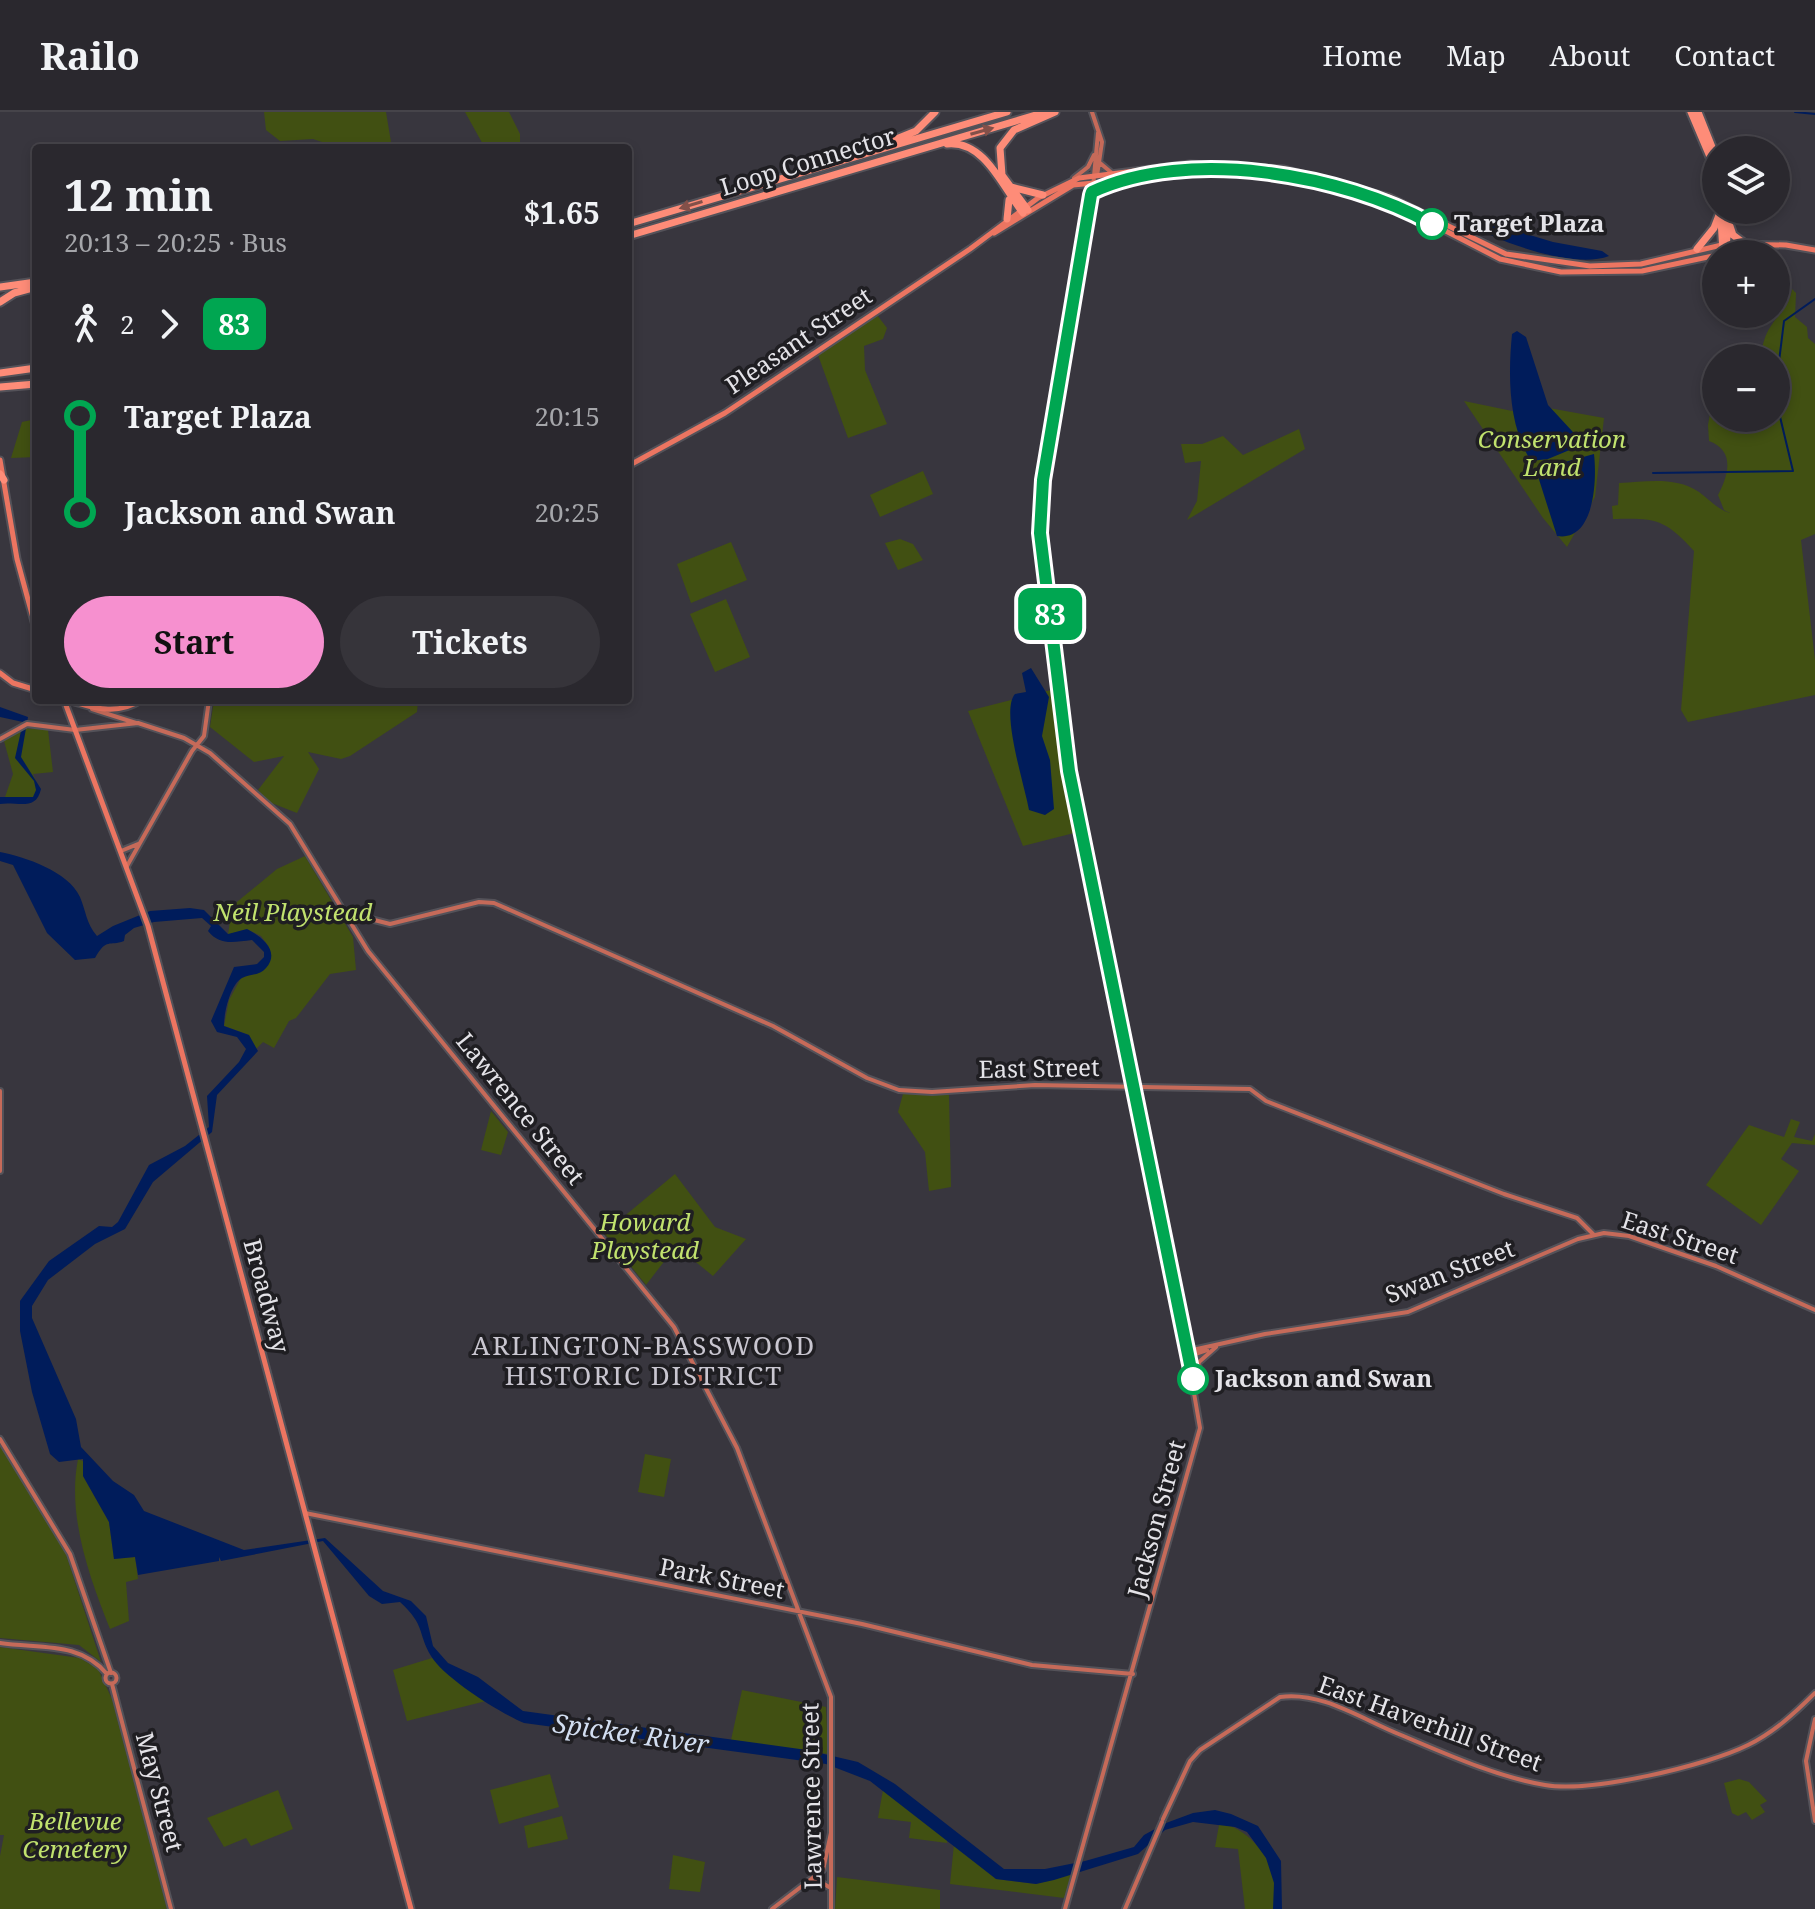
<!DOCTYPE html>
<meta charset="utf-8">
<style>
body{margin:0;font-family:"Noto Serif",serif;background:#36343a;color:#f1f3f6;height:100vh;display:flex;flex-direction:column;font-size:30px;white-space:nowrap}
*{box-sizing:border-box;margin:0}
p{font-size:26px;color:#a5a6aa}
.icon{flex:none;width:44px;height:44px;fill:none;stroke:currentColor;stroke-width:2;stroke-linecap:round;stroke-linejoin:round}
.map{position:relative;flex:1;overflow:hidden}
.side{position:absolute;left:32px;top:32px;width:600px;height:560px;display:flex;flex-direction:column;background:#2a282e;border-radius:8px;box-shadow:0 4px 12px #0003,0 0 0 2px #46444a}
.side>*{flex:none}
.badge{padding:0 16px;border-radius:12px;font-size:28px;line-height:52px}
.tools{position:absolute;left:1702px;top:24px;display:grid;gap:16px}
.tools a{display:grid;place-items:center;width:88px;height:88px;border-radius:50%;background:#2a282e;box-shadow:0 4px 12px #0003,0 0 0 2px #46444a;font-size:40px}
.map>.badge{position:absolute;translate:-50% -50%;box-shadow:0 0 0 4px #fff}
.legs{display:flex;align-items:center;gap:12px;height:88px;padding:0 32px;font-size:26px}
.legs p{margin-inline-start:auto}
.headline{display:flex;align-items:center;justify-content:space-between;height:136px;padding:0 32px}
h1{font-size:44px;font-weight:700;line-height:60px}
.primary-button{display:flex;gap:16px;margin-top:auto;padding:16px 32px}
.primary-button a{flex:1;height:92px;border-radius:48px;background:#f690cf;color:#111;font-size:32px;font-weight:700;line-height:92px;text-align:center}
.primary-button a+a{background:#36343a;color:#f1f3f6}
ul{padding:0 32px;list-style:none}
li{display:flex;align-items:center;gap:28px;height:96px;font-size:30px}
li i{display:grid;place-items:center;width:12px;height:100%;margin:0 10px;background:currentColor}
li i::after{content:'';width:20px;height:20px;margin:-10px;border:6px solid;border-radius:50%;background:#2a282e}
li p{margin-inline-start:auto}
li:first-child i{background:linear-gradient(#0000 50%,currentColor 0)}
li:last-child i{background:linear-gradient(currentColor 50%,#0000 0)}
header{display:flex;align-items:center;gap:48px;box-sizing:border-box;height:112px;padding:0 40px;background:#2a282e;border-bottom:2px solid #46444a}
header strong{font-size:38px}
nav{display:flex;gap:44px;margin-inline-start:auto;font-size:28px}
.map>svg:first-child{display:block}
.green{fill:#415012}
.water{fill:#001c5b}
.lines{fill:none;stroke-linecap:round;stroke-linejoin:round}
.stream{stroke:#001c5b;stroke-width:2}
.secondary-casing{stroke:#545259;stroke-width:8}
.primary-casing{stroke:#545259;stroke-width:9}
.highway-casing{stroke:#545259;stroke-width:11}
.secondary{stroke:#c66a59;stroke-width:4}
.primary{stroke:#ec7561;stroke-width:5}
.highway{stroke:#fe8c78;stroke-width:7}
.oneway{fill:#835049}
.line-1-casing{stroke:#fff;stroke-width:18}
.line-1{stroke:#00a651;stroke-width:12}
.stop-1-dot{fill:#fff;stroke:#00a651;stroke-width:4}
.labels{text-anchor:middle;stroke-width:7;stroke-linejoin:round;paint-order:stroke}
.street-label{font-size:24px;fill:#e4e3e8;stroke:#1f1e22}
.stop-label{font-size:24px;font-weight:bold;fill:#e4e3e8;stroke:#1f1e22;text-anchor:start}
.park-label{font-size:24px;font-style:italic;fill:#c1e26e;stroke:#1f1e22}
.neighbourhood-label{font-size:26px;letter-spacing:2px;fill:#c9c6d0;stroke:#1f1e22}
.water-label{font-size:26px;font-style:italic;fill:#d2def1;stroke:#1f1e22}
</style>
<header>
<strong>Railo</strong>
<nav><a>Home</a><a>Map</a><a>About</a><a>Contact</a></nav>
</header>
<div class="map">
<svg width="1815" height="1797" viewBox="0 0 1815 1797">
<rect width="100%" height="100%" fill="#38363e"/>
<path class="green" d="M264 0H386L392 36H340L313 27 280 29 266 18Z
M465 0H509L520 22V32L515 36H485Z
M1792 177 1796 181 1795 205 1807 215 1808 226 1815 232V422L1801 428 1815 548V583L1688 610 1681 598 1694 439C1665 407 1656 406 1613 407L1612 394 1618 393 1619 371C1646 370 1675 364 1699 380 1709 387 1718 398 1730 401L1724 398 1718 383C1728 364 1736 339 1709 329L1708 313 1716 267V306H1776V246H1755C1765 235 1762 229 1769 217 1778 201 1789 196 1792 177Z
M877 203 887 216 883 227 864 234 865 258 887 312 848 326 818 243Z
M1544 284 1549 296 1604 306 1595 385 1567 435 1543 406 1464 289 1517 300Z
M36 307V345L11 346 22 310Z
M1299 317 1305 337 1187 408 1197 389 1201 349 1185 351 1181 332H1202L1223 324 1243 343Z
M923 359 933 382 880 405 870 383Z
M900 427 913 432 923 448 898 458 885 431Z
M731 430 747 468 691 491 677 452Z
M726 487 750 545 715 560 690 502Z
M1055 577 1078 720 1023 734 968 599Z
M214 588H418L417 600 350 644 341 647 308 640 319 657 297 701 269 690 258 678 284 644 254 650 210 615Z
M22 616 48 618 53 660 33 662 39 677 33 688 5 685 13 662 4 629Z
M305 744 353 825 356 858 330 862 296 906 289 909 274 936 263 930 256 937 249 923 224 914 229 888 241 866 265 857 269 835 261 824 247 817 228 823 232 794 277 757Z
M903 982 949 983 951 1075 929 1079 925 1040 898 1000Z
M491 999 508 1020 501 1043 481 1038Z
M1791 1007 1800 1010 1794 1025 1812 1029 1815 1022V1033L1792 1031 1781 1047 1799 1059 1761 1113 1706 1073 1749 1013 1784 1025Z
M675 1062 715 1115 746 1127 713 1164 676 1134 646 1173 604 1121Z
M0 1332 63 1433 101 1550 79 1533 0 1526Z
M645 1342 671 1347 664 1385 638 1380Z
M78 1347 85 1350 83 1364 109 1410 114 1447 135 1445 138 1467 126 1470 129 1509 110 1517C89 1464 67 1404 78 1347Z
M0 1535 80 1546 98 1557 112 1587 167 1797H0V1744L4 1723H0Z
M432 1546 486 1589 407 1609 393 1558Z
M742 1578 826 1595 828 1642 731 1628Z
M550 1662 559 1695 499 1712 490 1678Z
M1739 1667 1749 1670 1767 1689 1760 1693 1765 1700 1752 1708 1746 1700 1738 1704 1732 1701 1724 1671Z
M278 1678 293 1717 251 1734 246 1726 224 1735 207 1706Z
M883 1678 947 1727V1731L909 1726 911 1710 878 1706Z
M562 1704 568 1727 528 1736 524 1714Z
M1224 1712C1256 1720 1286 1763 1273 1797H1245L1238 1737 1215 1735 1219 1713Z
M954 1732 996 1767 1036 1772 1071 1762 1064 1786 950 1772Z
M673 1743 705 1750 700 1780 669 1777Z
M837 1765 940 1778V1797H835Z"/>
<path class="water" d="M1464 103 1553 130 1602 139 1609 144C1573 158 1496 129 1465 110Z
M1517 219 1526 225 1548 293 1584 332 1548 347 1531 349C1508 313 1508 263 1512 222Z
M1594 342C1597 367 1595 430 1557 424L1536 358Z
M1031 556 1049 585 1042 624 1050 648 1054 697 1045 703 1029 698C1025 674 1000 599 1015 582L1026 580 1022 561Z
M0 595 28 605 21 645 41 677C36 700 17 689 0 692V685H33L36 678 34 669 15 646 23 610 0 605Z
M0 740C25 745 68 759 80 785 86 799 86 811 97 824L113 814 150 799 190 796 204 798 228 822 247 817C261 824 281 839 266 856 259 864 250 862 242 866 230 873 224 901 224 914L249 923 258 939 217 983 212 1020 153 1070 125 1117 95 1132 48 1168 32 1194V1206L76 1307 81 1335 113 1369 134 1383 144 1399 244 1438 325 1426 383 1479 411 1489 426 1504 433 1534 448 1551 478 1565 523 1599 807 1638 858 1650 895 1672 1004 1757H1045L1085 1749 1134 1735 1144 1723 1166 1711 1193 1701 1215 1698 1231 1702 1258 1714 1281 1749 1282 1797H1273L1274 1771 1266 1746 1247 1720 1235 1715 1193 1710 1165 1718 1138 1742 1054 1768 1036 1772 996 1767 870 1669 826 1652 524 1611C500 1601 444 1566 431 1544 417 1520 426 1514 400 1490L382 1492 369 1484 323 1429 221 1449 219 1445V1449L138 1463 135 1445 114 1447 109 1410 83 1364V1347L59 1350 50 1342 32 1280 20 1219V1189L49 1149 99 1114 112 1115 118 1110 149 1053 185 1034 209 1015 207 984 239 950 246 937 237 925 217 920 211 909 234 855 257 852 264 845V840L252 828C234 830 220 834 208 819L211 814 202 806 154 810 134 816 125 823 124 829C109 835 107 825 95 846L75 848 47 821 13 753 0 749Z"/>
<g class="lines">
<path class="stream" d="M1795 0 1815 2
M1776 274 1784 209 1815 187
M1653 361 1793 359 1776 288"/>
<g class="secondary-casing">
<path id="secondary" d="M1092 0 1102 30 1097 64
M1100 51 1113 62
M1074 66 1088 55 1094 43
M1092 80 1112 71
M92 597 136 611
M0 627 27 612 75 618 138 611 184 626 210 641 290 712 368 839 674 1215 737 1336 831 1585V1797
M121 739 138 732
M127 754 192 639 204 624 209 588
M343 800 390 812 479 790 494 791 773 914 867 966 899 978 932 980 1035 973 1250 977 1266 989 1504 1082 1577 1106 1593 1122
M0 979V1059
M1188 1239 1265 1222 1408 1200 1578 1127 1604 1121 1629 1124 1716 1154 1815 1198
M1189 1244 1207 1238
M1196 1266 1199 1250 1216 1235
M0 1327 70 1442 111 1561
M305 1401 862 1512 1032 1553 1133 1562
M0 1531C40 1537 79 1529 107 1562
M105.5 1566a5.5 5.5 0 1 1 11 0a5.5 5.5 0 1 1-11 0Z
M112 1572 171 1797
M1815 1607 1806 1649 1815 1709
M1163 1707 1190 1649 1200 1638 1280 1585C1322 1579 1363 1608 1401 1623 1446 1642 1497 1665 1545 1673 1590 1681 1706 1654 1748 1633 1774 1620 1794 1602 1815 1581
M812 1770 819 1769 829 1775
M772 1797 823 1758 831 1721
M1065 1797 1200 1316 1179 1194 1069 659 1040 421 1043 368 1093 75 1098 21
M1125 1797 1162 1710"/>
</g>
<g class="primary-casing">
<path id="primary" d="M994 121 1073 73 1220 59 1294 65 1357 81 1407 99 1500 147 1561 160 1642 159 1760 134
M0 348 17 447 36 517
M628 354 725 301 970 137 1038 86 1079 66 1190 52 1284 57 1389 85 1506 142 1590 154 1641 152 1726 132 1786 133 1815 138
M0 561 13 571 36 578
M64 588 148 814 411 1797
M68 588C93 596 117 604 141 588"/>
</g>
<g class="highway-casing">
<path id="highway" d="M1691 0 1716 59
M1698 0 1716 45
M884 32 916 19 935 0
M947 32C985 28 1003 76 1023 101
M1011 75 1043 83
M1028 98 1002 63 1000 36 1014 18 1055 0
M1007 107 1009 88
M1721 108 1723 140
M628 112 1007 0
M1730 114 1733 123 1745 132
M628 124 1046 0
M1697 137 1714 116 1721 98
M1726 137 1729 98
M0 175 36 170
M0 190 14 181 36 175
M0 261 36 256
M0 275 36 272
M0 362 4 368"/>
</g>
<use href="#secondary" class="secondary"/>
<use href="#primary" class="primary"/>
<use href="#highway" class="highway"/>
</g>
<defs><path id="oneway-solid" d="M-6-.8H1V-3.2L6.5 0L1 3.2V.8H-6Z" transform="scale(2)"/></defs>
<g class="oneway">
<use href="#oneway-solid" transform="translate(982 19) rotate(-16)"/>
<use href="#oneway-solid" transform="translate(691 93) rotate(163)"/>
</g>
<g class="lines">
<g class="line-1-casing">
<path id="line-1" d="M1193 1267 1069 659 1040 421 1043 368 1091 83 1092 80C1188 35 1342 62 1432 112"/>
</g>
<use href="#line-1" class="line-1"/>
</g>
<g class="stop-1-dot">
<circle cx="1432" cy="112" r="14"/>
<circle cx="1193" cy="1267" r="14"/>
</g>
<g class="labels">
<g class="street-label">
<text transform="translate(808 50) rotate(-17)" y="8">Loop Connector</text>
<text transform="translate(799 229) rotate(-34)" y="8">Pleasant Street</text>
<text transform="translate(1039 957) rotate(-1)" y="8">East Street</text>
<text transform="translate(520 997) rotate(51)" y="8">Lawrence Street</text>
<text transform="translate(1680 1126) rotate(18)" y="8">East Street</text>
<text transform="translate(1450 1160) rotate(-21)" y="8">Swan Street</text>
<text transform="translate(266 1184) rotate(75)" y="8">Broadway</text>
<text transform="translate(1157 1407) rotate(-75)" y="8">Jackson Street</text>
<text transform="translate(722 1467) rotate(11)" y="8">Park Street</text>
<text transform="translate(1430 1612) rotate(20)" y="8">East Haverhill Street</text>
<text transform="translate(159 1680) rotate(75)" y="8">May Street</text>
<text transform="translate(812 1684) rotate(-91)" y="8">Lawrence Street</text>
</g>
<g class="stop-label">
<text x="1454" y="120">Target Plaza</text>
<text x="1215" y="1275">Jackson and Swan</text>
</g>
<g class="park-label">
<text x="1552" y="336">Conservation<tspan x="1552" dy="28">Land</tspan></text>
<text x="293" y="809">Neil Playstead</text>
<text x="645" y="1119">Howard<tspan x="645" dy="28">Playstead</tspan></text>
<text x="75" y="1718">Bellevue<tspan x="75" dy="28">Cemetery</tspan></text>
</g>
<g class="neighbourhood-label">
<text x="644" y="1243">ARLINGTON-BASSWOOD<tspan x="644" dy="30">HISTORIC DISTRICT</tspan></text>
</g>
<g class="water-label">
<text transform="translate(631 1622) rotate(8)" y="9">Spicket River</text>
</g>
</g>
</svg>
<div class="tools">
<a><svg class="icon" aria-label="layers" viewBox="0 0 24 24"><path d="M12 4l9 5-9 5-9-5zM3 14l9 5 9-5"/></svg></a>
<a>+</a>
<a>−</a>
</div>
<b class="badge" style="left:1050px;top:502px;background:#00a651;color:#fff">83</b>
<section class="side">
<div class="headline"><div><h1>12 min</h1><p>20:13 – 20:25 · Bus</p></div><b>$1.65</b></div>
<div class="legs"><svg class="icon" aria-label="walk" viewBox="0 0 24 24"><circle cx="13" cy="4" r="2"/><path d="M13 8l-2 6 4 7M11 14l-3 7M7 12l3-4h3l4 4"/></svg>2<svg class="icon" aria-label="forward" viewBox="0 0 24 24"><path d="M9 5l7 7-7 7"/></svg><b class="badge" style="background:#00a651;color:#fff">83</b></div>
<ul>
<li><i style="color:#00a651"></i><b>Target Plaza</b><p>20:15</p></li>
<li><i style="color:#00a651"></i><b>Jackson and Swan</b><p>20:25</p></li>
</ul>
<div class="primary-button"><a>Start</a><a>Tickets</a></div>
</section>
</div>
